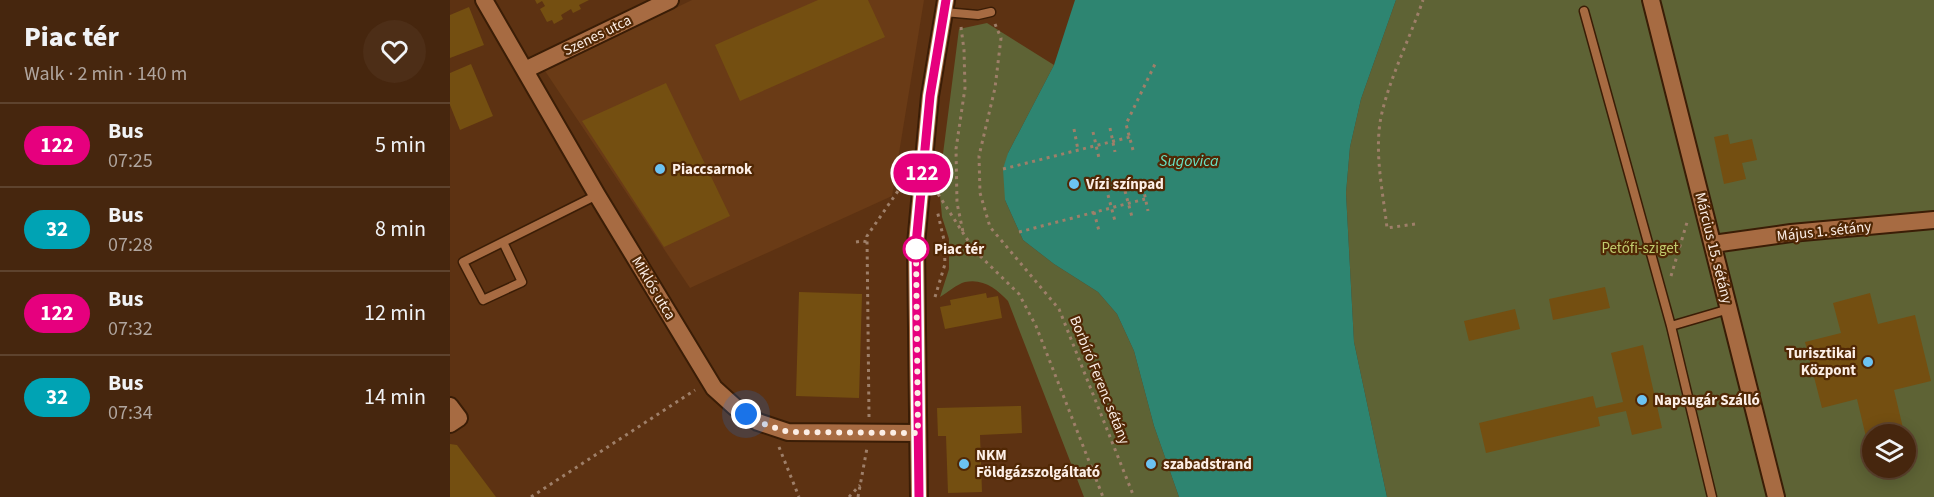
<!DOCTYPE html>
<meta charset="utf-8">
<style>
body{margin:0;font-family:"Source Sans 3",sans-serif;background:#4d2e17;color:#f1f3f6;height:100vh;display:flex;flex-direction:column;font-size:22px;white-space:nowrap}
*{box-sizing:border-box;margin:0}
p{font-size:20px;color:#b0a59e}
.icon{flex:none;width:33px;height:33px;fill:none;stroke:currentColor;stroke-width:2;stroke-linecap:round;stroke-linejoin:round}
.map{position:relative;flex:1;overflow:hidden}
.panel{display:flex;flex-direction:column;background:#46260e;width:450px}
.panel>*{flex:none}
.badge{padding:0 12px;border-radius:20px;font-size:21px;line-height:39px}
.controls{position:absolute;left:1412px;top:424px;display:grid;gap:12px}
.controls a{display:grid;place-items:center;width:54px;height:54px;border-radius:50%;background:#46260e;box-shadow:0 3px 15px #0003,0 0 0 2px #5e432e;font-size:30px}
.you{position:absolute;width:30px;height:30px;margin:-15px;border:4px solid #fff;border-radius:50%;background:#1a73e8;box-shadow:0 0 0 9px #1a73e833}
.map>.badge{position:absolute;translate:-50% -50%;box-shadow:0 0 0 3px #fff}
.round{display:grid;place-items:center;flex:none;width:63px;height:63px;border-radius:32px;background:#4d2e17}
.head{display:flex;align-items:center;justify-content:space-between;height:102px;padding:0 24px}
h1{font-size:28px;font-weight:800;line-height:45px}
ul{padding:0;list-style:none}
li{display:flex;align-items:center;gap:18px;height:84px;padding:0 24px;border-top:2px solid #5e432e}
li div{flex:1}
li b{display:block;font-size:22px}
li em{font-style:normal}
li .badge{min-width:66px;font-weight:700;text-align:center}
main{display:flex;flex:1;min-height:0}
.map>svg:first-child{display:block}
.built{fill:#6a3b16}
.green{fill:#5e6335;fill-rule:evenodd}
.water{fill:#2e8571}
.building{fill:#744f11}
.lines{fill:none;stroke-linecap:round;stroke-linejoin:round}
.lane-casing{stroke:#3a1d06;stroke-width:11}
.street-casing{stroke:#3a1d06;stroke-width:20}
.path{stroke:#9e7f69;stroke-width:3;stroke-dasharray:3 4.5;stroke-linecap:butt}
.lane{stroke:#a76b42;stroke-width:8}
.street{stroke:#a76b42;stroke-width:16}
.line-casing{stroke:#fff;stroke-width:14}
.line{stroke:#e6007e;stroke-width:9}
.walk{stroke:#fceee6;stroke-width:6;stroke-dasharray:0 10.8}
.poi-dot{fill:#6cc3f2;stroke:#512805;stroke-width:2}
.stop-dot{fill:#fff;stroke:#e6007e;stroke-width:3}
.labels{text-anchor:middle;stroke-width:4.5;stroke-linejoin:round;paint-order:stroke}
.street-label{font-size:15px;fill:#fceee6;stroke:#512805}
.poi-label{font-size:15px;font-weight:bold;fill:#fceee6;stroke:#512805;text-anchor:start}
.park-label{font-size:15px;fill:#c0cb6d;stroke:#512805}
.stop-label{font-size:15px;font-weight:bold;fill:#fceee6;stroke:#512805;text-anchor:start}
.water-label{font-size:16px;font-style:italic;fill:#69e3c4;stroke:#512805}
</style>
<main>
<section class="panel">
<div class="head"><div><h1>Piac tér</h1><p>Walk · 2 min · 140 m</p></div><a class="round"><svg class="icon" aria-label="heart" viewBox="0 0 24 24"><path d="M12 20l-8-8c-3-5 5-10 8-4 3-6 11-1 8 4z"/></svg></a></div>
<ul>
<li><span class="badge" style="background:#e6007e;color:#fff">122</span><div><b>Bus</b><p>07:25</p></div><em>5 min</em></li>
<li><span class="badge" style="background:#00a3b4;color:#fff">32</span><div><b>Bus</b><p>07:28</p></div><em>8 min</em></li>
<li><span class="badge" style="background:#e6007e;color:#fff">122</span><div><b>Bus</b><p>07:32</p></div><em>12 min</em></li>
<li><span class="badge" style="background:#00a3b4;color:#fff">32</span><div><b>Bus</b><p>07:34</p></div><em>14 min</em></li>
</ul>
</section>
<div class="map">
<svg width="1484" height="497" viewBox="0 0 1484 497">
<rect width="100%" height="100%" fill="#5d3212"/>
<path class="built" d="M242 0H474L442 196 240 288 95 71Z"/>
<path class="green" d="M946 0H1484V497H937L904 342 896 193 900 147 911 99ZM1422 435H1455V468H1422Z
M537 23 604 65 558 153 555 200 573 240 604 264 648 292 667 314 684 351 704 426 729 497H634L558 301C547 289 533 278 515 282 507 284 497 293 490 297L499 269V239L492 217 489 185 509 29Z"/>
<path class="water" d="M625 0H946L911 99 900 147 896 193 904 342 937 497H729L704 426 684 351 667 314 648 292 604 264 573 240 555 200 553 169 558 153 604 65Z"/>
<path class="building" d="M85 0H139L129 5 131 9 123 13 121 9 111 15 113 19 104 24 102 20 97 22 90 9 95 6 92 1 87 4Z
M368 0H418L435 37 290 101 265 45Z
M19 7 34 45 0 58V15Z
M21 64 43 116 10 130 0 105V73Z
M216 83 280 216 214 247 132 121Z
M1278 134 1280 144 1302 139 1307 160 1292 163 1296 179 1274 184 1264 137Z
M1155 287 1160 308 1103 320 1099 299Z
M349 292 412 294 409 398 346 396Z
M536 293 537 298 548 296 552 318 495 329 490 307 501 305 500 300Z
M1420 293 1428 324 1465 315 1481 381 1444 390 1453 428 1416 437 1407 399 1372 408 1355 342 1391 333 1383 303Z
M1065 309 1070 329 1019 341 1014 321Z
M1193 345 1212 428 1182 435 1176 411 1148 417 1150 426 1036 453 1029 423 1143 396 1146 408 1173 402 1161 353Z
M571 406 572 433 530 435 532 492 498 493 496 436H488L487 408Z
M0 444 7 445 46 497H0Z"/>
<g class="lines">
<g class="lane-casing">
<path id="lane" d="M1134 11 1221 326 1262 497
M494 12 528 15 541 12
M53 242 72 282 33 300 13 262 147 195
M1221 326 1279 309"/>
</g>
<g class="street-casing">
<path id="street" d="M34 0 147 195 264 388 285 407 308 422 338 432 468 433
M1201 0 1326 497
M75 70 220 0
M1263 244 1341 233 1484 220
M0 406 9 418 0 424
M469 497 466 244 480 96 496 0"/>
</g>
<path class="path" d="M545 24 551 38 545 88 529 156 530 193 540 227 609 309 684 497
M511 27 514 50 515 88 506 149 507 203 513 232
M660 128 665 152
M624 129 628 150
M643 132 649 158
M683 150 676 124 706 62
M553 169 680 137
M693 187 698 211
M675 191 682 217
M488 194 524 250 569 294 586 326 653 497
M658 195 665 221
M644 212 649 231
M965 224 937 228C933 192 924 153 931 117 939 79 960 38 973 0
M569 232 695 199
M406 242 413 241 417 242
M1221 276 1238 219
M485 297 495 264 494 240 487 210
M419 417 417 236 450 188H455
M329 447 349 497
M81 497 245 390
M399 497 410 485
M408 497 417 448"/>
<use href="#lane" class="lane"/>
<use href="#street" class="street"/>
</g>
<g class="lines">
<g class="line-casing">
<path id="line" d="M469 497 466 244 480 96 496 0"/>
</g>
<use href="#line" class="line"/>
<path class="walk" d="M296 414 308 422 338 432 468 433 466 249"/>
</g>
<g class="poi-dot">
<circle cx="210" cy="169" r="6"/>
<circle cx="624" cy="184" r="6"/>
<circle cx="1418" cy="362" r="6"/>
<circle cx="1192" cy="400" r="6"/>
<circle cx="514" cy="464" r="6"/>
<circle cx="701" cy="464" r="6"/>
</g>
<circle class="stop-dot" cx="466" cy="249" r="12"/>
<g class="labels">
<g class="street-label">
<text transform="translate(147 35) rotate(-26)" y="5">Szenes utca</text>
<text transform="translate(1374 231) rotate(-6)" y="5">Május 1. sétány</text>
<text transform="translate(1264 248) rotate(76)" y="5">Március 15. sétány</text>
<text transform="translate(204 288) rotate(59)" y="5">Miklós utca</text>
<text transform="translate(650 380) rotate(68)" y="5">Borbíró Ferenc sétány</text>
</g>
<g class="poi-label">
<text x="222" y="174">Piaccsarnok</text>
<text x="636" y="189">Vízi színpad</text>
<text x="1406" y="358" text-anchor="end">Turisztikai<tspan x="1406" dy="17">Központ</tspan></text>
<text x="1204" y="405">Napsugár Szálló</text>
<text x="526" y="460">NKM<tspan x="526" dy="17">Földgázszolgáltató</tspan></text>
<text x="713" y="469">szabadstrand</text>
</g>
<g class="park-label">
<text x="1190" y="253">Petőfi-sziget</text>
</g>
<g class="stop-label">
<text x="484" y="254">Piac tér</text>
</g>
<g class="water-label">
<text x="739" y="166">Sugovica</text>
</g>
</g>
</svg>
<div class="controls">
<a><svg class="icon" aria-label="layers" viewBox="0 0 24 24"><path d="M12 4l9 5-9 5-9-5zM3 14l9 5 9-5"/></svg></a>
</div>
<div class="you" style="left:296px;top:414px"></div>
<b class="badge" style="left:472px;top:173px;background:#e6007e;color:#fff">122</b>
</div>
</main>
